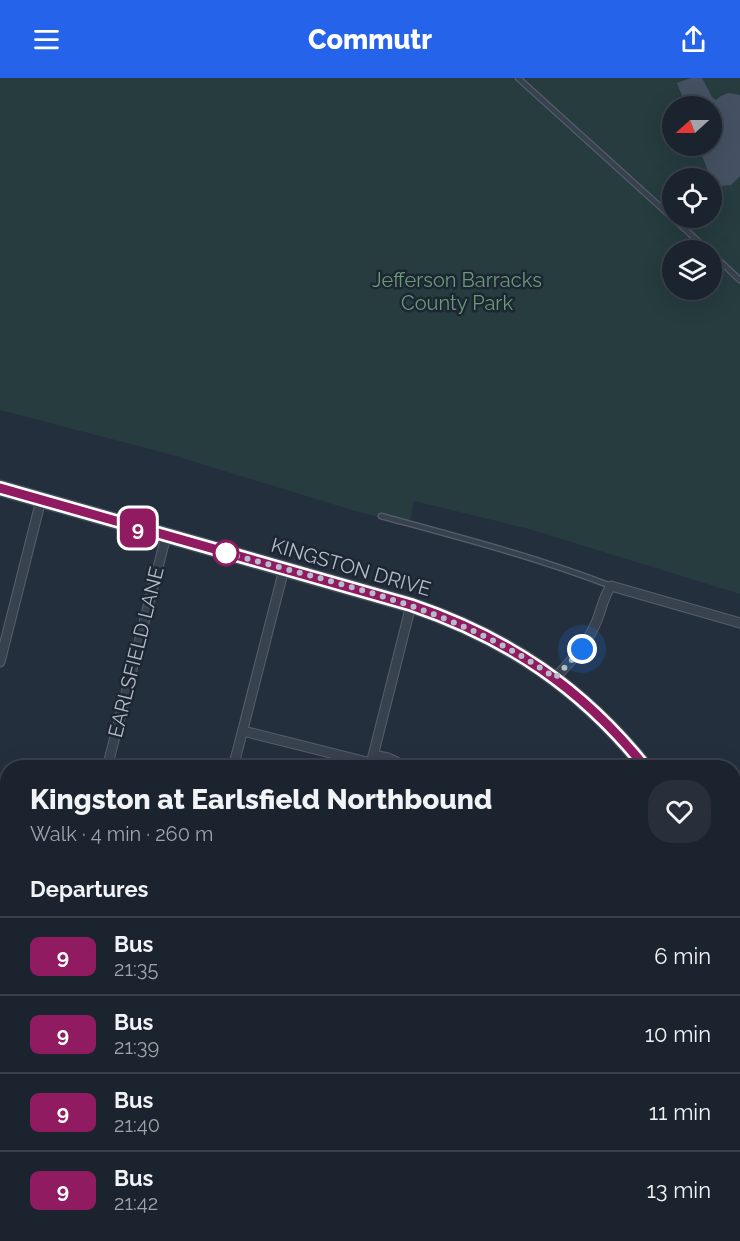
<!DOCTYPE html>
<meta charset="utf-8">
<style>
body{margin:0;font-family:Raleway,sans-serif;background:#282f3a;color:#f1f3f6;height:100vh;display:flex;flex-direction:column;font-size:22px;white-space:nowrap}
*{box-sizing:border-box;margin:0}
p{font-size:20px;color:#a0a4aa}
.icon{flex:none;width:33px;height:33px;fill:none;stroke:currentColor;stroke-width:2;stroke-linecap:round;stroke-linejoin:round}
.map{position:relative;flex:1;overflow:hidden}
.drawer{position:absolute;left:0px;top:682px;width:741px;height:482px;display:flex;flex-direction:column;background:#1b232e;border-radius:24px 24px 0 0;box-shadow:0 6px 24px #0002,0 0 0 2px #39404a}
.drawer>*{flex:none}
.badge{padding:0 12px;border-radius:9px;font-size:21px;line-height:39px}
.needle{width:39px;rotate:249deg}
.fabs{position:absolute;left:662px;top:18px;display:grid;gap:12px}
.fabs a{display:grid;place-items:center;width:60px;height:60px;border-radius:50%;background:#1b232e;box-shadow:0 6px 24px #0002,0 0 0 2px #39404a;font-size:30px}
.you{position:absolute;width:30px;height:30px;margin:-15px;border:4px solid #fff;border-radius:50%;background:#1a73e8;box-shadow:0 0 0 9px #1a73e833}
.map>.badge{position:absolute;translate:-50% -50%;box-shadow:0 0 0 3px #fff}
h2{padding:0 30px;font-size:22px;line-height:54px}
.round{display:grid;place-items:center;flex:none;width:63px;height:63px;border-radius:24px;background:#282f3a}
.overview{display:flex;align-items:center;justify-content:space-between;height:102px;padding:0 30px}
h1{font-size:28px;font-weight:800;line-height:45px}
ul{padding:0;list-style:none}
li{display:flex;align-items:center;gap:18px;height:78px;padding:0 30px;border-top:2px solid #39404a}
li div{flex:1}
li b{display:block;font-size:22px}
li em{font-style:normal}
li .badge{min-width:66px;font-weight:700;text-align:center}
header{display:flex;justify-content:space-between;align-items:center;height:78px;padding:0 30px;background:#2563eb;color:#fff;font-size:27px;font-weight:800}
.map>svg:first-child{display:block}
.green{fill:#263c3f;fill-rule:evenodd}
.building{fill:#455162}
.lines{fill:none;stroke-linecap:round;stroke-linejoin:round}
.service-casing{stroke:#565f6c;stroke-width:7}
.minor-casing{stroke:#565f6c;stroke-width:11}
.primary-casing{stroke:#414a57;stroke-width:17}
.service{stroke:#38414e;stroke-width:4.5}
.minor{stroke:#38414e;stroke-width:9}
.primary{stroke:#56606e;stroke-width:15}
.line-casing{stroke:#fff;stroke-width:14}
.line{stroke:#901b61;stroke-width:9}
.walk{stroke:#b4bcc9;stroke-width:6;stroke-dasharray:0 10.8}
.stop-dot{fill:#fff;stroke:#901b61;stroke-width:3}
.labels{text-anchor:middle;stroke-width:5;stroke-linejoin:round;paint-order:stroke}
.park-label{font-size:20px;fill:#6b9a76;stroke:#1d2633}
.street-label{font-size:20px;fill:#b4bcc9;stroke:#1d2633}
</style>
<header><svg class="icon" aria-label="menu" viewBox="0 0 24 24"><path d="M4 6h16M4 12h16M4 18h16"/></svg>Commutr<svg class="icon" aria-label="share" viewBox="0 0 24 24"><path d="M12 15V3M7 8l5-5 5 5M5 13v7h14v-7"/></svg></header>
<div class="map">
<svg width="740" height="1163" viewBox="0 0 740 1163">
<rect width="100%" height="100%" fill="#242f3e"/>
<path class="green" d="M0 0H740V516L529 451 414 423 409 447 355 433 169 376 0 332ZM672 28H711V68H672ZM672 100H711V140H672ZM672 172H711V212H672Z"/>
<path class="building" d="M691 0H702L712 19 716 22 721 18 728 15 740 17V98L731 107 721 108 712 103 698 68H711V28H686L677 5Z
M457 1156H470L473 1161 471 1163H450Z
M582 1156H585L607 1163H580Z
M625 1156H645L643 1163H623Z"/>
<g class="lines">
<g class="service-casing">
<path id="service" d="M518 0 708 172
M711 175 740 202
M381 438C458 459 536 479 611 508
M539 1156 542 1163
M728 1156 731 1163
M62 1163 64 1156
M163 1163 165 1156
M618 1163 620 1156"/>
</g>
<g class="minor-casing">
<path id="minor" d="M0 584 41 422
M555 600C570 584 584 570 593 551 601 537 602 520 611 508L740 545
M243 653 371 685
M373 677 388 680 409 690
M107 690 166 458
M233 690 284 491
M370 690 411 527
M734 787 740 783
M0 873 8 874
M734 1010 740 998
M240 1163 242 1156
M404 1163 407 1156"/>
</g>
<g class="primary-casing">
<path id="primary" d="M0 410 411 527C508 560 582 610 646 690
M734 830 740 841"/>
</g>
<use href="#service" class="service"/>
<use href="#minor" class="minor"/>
<use href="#primary" class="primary"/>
</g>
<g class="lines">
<g class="line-casing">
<path id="line" d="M0 410 411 527C508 560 582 610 646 690"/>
</g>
<use href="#line" class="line"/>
<path class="walk" d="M226 475 216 472C332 505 455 528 555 600L582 571"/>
</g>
<circle class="stop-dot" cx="226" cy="475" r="12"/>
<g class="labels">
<g class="park-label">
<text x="457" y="209">Jefferson Barracks<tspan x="457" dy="23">County Park</tspan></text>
</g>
<g class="street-label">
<text transform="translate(351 489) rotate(16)" y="7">KINGSTON DRIVE</text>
<text transform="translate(136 574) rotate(-76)" y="7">EARLSFIELD LANE</text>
</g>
</g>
</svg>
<div class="fabs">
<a><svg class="needle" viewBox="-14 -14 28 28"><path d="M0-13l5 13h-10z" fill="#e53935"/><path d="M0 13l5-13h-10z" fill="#a0a4aa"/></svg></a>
<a><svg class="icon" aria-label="locate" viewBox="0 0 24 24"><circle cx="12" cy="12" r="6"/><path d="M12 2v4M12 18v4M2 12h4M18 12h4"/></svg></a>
<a><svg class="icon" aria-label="layers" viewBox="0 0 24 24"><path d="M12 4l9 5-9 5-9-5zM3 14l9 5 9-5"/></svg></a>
</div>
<div class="you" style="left:582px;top:571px"></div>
<b class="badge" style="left:138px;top:450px;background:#901b61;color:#fff">9</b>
<section class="drawer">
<div class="overview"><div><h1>Kingston at Earlsfield Northbound</h1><p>Walk · 4 min · 260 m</p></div><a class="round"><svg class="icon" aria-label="heart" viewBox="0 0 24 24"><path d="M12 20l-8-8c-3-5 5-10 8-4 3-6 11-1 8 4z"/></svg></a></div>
<h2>Departures</h2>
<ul>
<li><span class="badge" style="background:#901b61;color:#fff">9</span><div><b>Bus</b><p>21:35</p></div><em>6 min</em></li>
<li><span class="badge" style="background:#901b61;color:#fff">9</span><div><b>Bus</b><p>21:39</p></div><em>10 min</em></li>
<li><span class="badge" style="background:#901b61;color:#fff">9</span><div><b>Bus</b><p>21:40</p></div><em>11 min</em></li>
<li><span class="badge" style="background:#901b61;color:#fff">9</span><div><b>Bus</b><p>21:42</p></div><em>13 min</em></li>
</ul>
</section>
</div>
